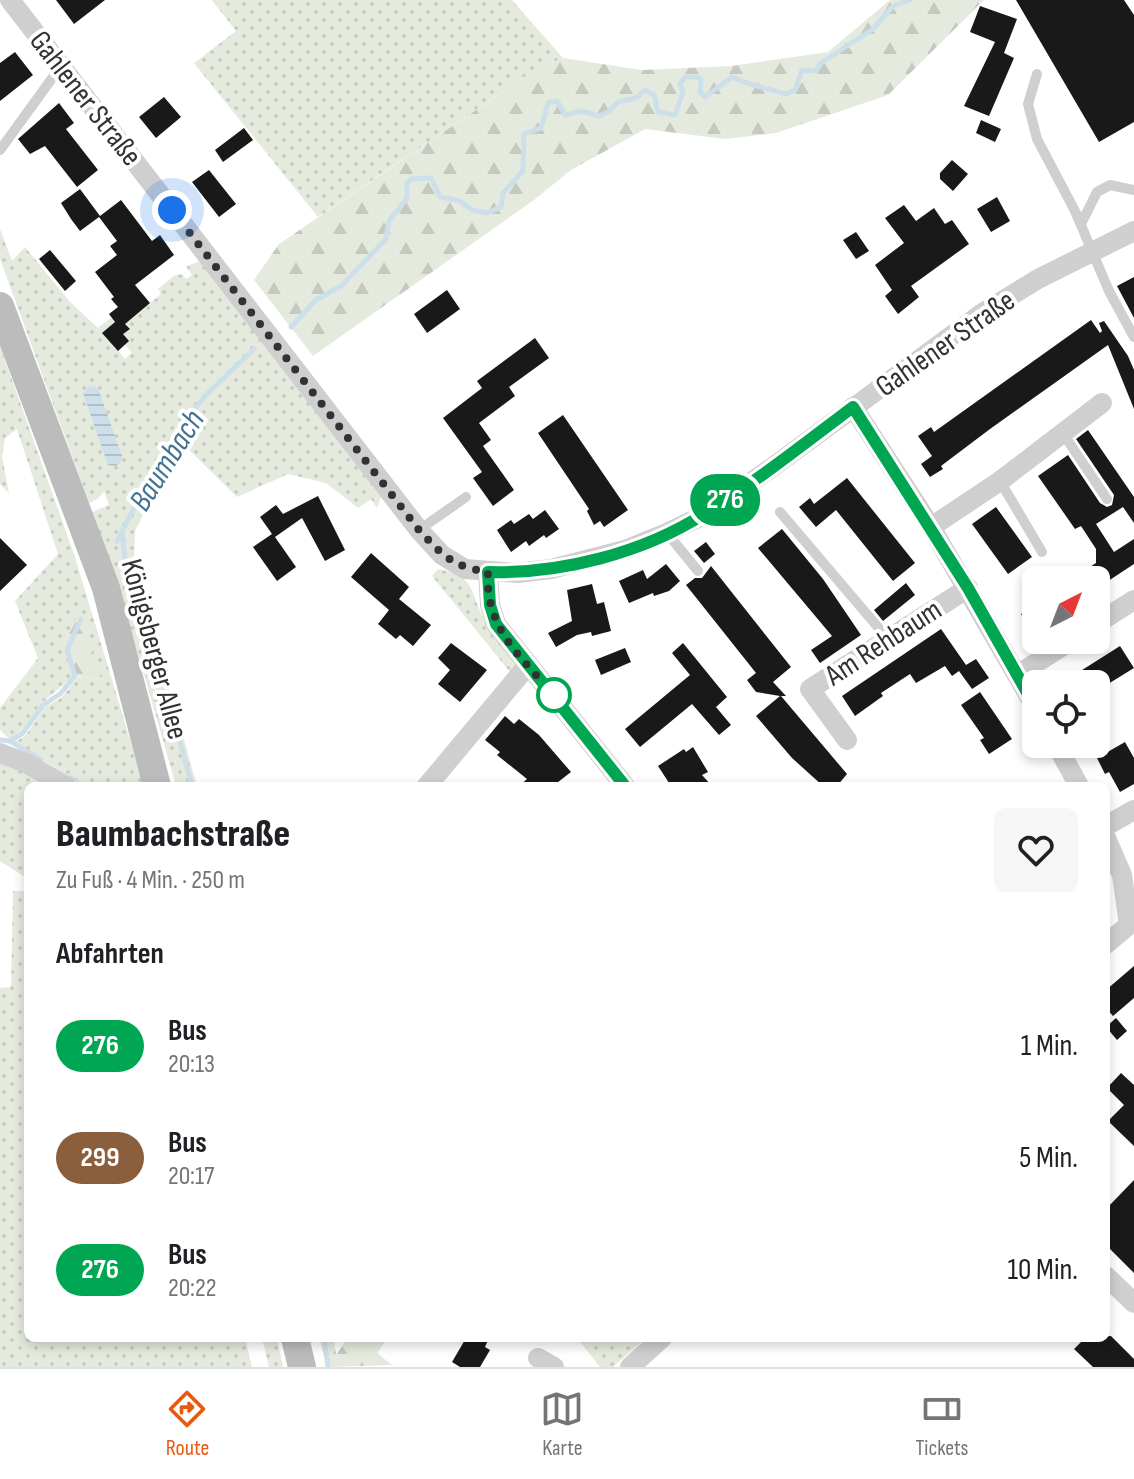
<!DOCTYPE html>
<html lang="de">
<meta charset="utf-8">
<style>
body{margin:0;font-family:"Sofia Sans Condensed",sans-serif;background:#f6f6f6;color:#202124;height:100vh;display:flex;flex-direction:column;font-size:30px;white-space:nowrap}
*{box-sizing:border-box;margin:0}
p{font-size:26px;color:#757577}
.icon{flex:none;width:44px;height:44px;fill:none;stroke:currentColor;stroke-width:2;stroke-linecap:round;stroke-linejoin:round}
.map{position:relative;flex:1;overflow:hidden}
.details{position:absolute;left:24px;top:782px;width:1086px;height:560px;display:flex;flex-direction:column;background:#fff;border-radius:12px;box-shadow:0 4px 12px #0003}
.details>*{flex:none}
.badge{padding:0 16px;border-radius:26px;font-size:28px;line-height:52px}
.needle{width:52px;rotate:42deg}
.fabs{position:absolute;left:1022px;top:566px;display:grid;gap:16px}
.fabs a{display:grid;place-items:center;width:88px;height:88px;border-radius:12px;background:#fff;box-shadow:0 4px 12px #0003;font-size:40px}
.you{position:absolute;width:40px;height:40px;margin:-20px;border:6px solid #fff;border-radius:50%;background:#1a73e8;box-shadow:0 0 0 12px #1a73e833}
.map>.badge{position:absolute;translate:-50% -50%;box-shadow:0 0 0 4px #fff}
h2{padding:0 32px;font-size:30px;line-height:72px}
.round{display:grid;place-items:center;flex:none;width:84px;height:84px;border-radius:12px;background:#f6f6f6}
.head{display:flex;align-items:center;justify-content:space-between;height:136px;padding:0 32px}
h1{font-size:38px;font-weight:800;line-height:60px}
ul{padding:0;list-style:none}
li{display:flex;align-items:center;gap:24px;height:112px;padding:0 32px}
li div{flex:1}
li b{display:block;font-size:30px}
li em{font-style:normal}
li .badge{min-width:88px;font-weight:700;text-align:center}
.menu{display:flex;justify-content:space-around;align-items:center;height:112px;border-top:2px solid #e0e0e0;background:#fff;font-size:22px;color:#757577}
.menu a{display:grid;justify-items:center;gap:4px}
.menu .selected{color:#ea580c}
.map>svg:first-child{display:block}
.grass{fill:url(#grass-dots)}
.forest{fill:url(#forest-firs)}
.water{fill:url(#water-rules)}
.lines{fill:none;stroke-linecap:round;stroke-linejoin:round}
.stream{stroke:#cddfe9;stroke-width:5}
.building{fill:#191919}
.service{stroke:#cfcfcf;stroke-width:10}
.minor{stroke:#cfcfcf;stroke-width:20}
.secondary{stroke:#bcbcbc;stroke-width:28}
.line-casing{stroke:#fff;stroke-width:18}
.line{stroke:#00a651;stroke-width:12}
.walk{stroke:#323232;stroke-width:8;stroke-dasharray:0 14.4}
.stop-dot{fill:#fff;stroke:#00a651;stroke-width:4}
.labels{text-anchor:middle;stroke-width:8;stroke-linejoin:round;paint-order:stroke}
.street-label{font-size:30px;fill:#323232;stroke:#fff}
.water-label{font-size:32px;font-style:italic;fill:#45748e;stroke:#fff}
</style>
<div class="map">
<svg width="1134" height="1367" viewBox="0 0 1134 1367">
<defs>
<pattern id="grass-dots" width="8" height="8" patternUnits="userSpaceOnUse" patternTransform="scale(2)"><rect width="8" height="8" fill="#e5eade"/><path d="M2 2h.1M6 6h.1" fill="none" stroke="#c5c9bf" stroke-width="1.8" stroke-linecap="round"/></pattern>
<pattern id="forest-firs" width="22" height="20" patternUnits="userSpaceOnUse" patternTransform="scale(2)"><rect width="22" height="20" fill="#e5eade"/><path d="M5 1l3.5 6h-7zM16 11l3.5 6h-7z" fill="#c5c9bf"/></pattern>
<pattern id="water-rules" width="6" height="5" patternUnits="userSpaceOnUse" patternTransform="scale(2)"><rect width="6" height="5" fill="#cddfe9"/><path d="M0 2.5h6" fill="none" stroke="#b0c0c8"/></pattern>
</defs>
<rect width="100%" height="100%" fill="#fff"/>
<path class="grass" d="M212 0H512L563 58 533 71 318 217 194 63 236 31Z
M0 229 12 261 25 247 70 302 98 328 112 317 115 322 103 333 125 359 132 353 125 345 123 334 129 329 122 320 139 312 161 294 158 289 175 275 182 274 186 279 192 275 186 266 201 261 381 497 377 508 371 499 358 508 326 483 288 474 237 497 183 444 145 492 142 498 149 503 135 531 134 560 197 786H176L144 674 92 512 109 505 104 491 99 498 89 503 0 259Z
M0 346 75 557 144 786H85L14 743 26 735 45 707 61 698 78 677 100 679 78 615 63 645 73 676C63 687 48 696 39 706 29 719 25 731 9 739L0 730V708L38 658 15 601 58 554 17 429 5 438 2 457 9 493 0 484Z
M438 569C477 576 469 592 484 618 493 635 507 651 518 666L422 786H414L510 672 432 576Z
M0 758 51 786H28V879L0 861Z
M13 891H28V1338H245L252 1367H0V988L11 987Z
M262 1338H277L283 1367H269Z
M577 1338H646L613 1367H600Z"/>
<path class="forest" d="M890 0H984L888 95 776 133 725 139 645 129 571 170 534 200 313 356 254 280 279 244 533 71 563 58 642 70 731 66 828 52Z
M78 614 84 620 101 679 73 676 63 645Z
M319 1338H334L336 1355 348 1338H387L377 1353 392 1365 327 1367Z"/>
<path class="water" d="M90 386 98 388 123 459 116 466 108 465 83 393Z"/>
<g class="lines">
<path class="stream" d="M291 327 316 300 341 286 386 239 389 221 407 198V183L411 179 431 178 440 197 460 201 472 210 487 213 501 207 503 193 523 171 524 134 541 128 548 103 557 101 565 115 582 111 599 116 608 112 618 102 636 98 645 90 654 95 658 112 675 115 683 92 680 84 685 77H698L701 80 700 92 705 97 732 77C750 86 767 88 786 94L795 90 802 70 815 71 821 63 873 29 893 6 910 0
M122 531 125 561 168 698 192 786
M117 541 143 491 181 443 186 433 188 417 207 394 254 349
M0 740 10 741 23 733 43 705 60 694 75 676 67 650 81 619
M10 741 41 760
M70 778 83 786
M324 1338 328 1367"/>
</g>
<path class="building" d="M56 0H105L74 24Z
M1016 0H1124L1134 15V122L1099 142Z
M980 6 1017 19 1004 53 1014 58 989 116 964 106 995 42 970 32Z
M15 52 33 75 0 101V63Z
M164 97 181 117 156 138 139 117Z
M59 103 74 123 66 129 98 170 77 187 45 146 30 154 18 139Z
M981 120 1001 129 995 142 976 133Z
M244 128 253 140 223 162 215 150Z
M952 160 968 174 953 191 940 179V173Z
M209 170 236 204 219 217 192 182Z
M80 189 100 216 121 200 152 241 160 235 174 255 135 285 150 303 125 324 130 329 123 334 129 341 118 351 102 333 115 322 109 314 118 307 111 299 114 297 95 272 117 255 110 246 117 241 99 217 80 231 71 219 61 203Z
M997 197 1010 221 991 232 977 209Z
M904 205 916 221 934 208 945 224 952 220 969 244 911 286 919 297 898 314 885 296 892 290 875 265 904 243 885 218Z
M856 232 869 251 856 259 843 240Z
M50 250 76 281 65 291 39 259Z
M1134 277V318L1117 286Z
M447 290 460 309 427 333 414 314Z
M1091 320 1100 333 1102 331 1099 323 1104 321 1128 356 1134 370V409L1108 345 990 429 941 466 943 469 930 477 921 464 932 456 918 436 931 427 934 432Z
M535 338 549 358 509 387 515 396 479 423 491 440 483 446 514 490 493 506 473 478 482 472 443 418 482 388 477 381Z
M563 415 628 510 604 527 600 521 594 525 587 511 589 509 538 433Z
M1088 430 1134 497V523L1123 507 1096 524 1114 552 1134 539V564L1096 589V580H1070L1096 563V549L1081 526 1075 529 1038 476 1068 455 1100 503 1107 507 1112 505 1114 495 1076 439Z
M847 478 915 563 893 581 836 510 816 527 799 507 810 498 814 504Z
M318 496 345 550 325 561 302 518 275 537 296 567 277 581 253 547 272 534 260 517 276 505 283 514Z
M996 507 1032 557 1008 574 972 524Z
M545 510 559 529 546 538 544 535 529 546 526 541 511 552 497 530 511 520 514 524 529 514 533 519Z
M782 529 823 579 861 635 820 663 811 650 832 636 758 548Z
M0 538 27 565 0 591Z
M706 542 715 554 704 563 694 551Z
M371 553 409 587 399 599 431 625 413 646 400 635 396 639 378 624 389 610 351 577Z
M666 564 680 581 669 591 654 596 653 593 629 603 619 581 643 570 647 579Z
M711 566 791 667 773 682 786 696H781L847 774 837 786H823L792 758 756 716 780 696 756 692 747 680 756 673 686 585 695 578H702Z
M906 583 915 595 883 621 874 610Z
M592 584 597 604 604 602 611 631 592 636 591 632 577 635 556 647 548 633 572 621 567 590Z
M1036 604V637L1021 614Z
M941 629 966 665 976 659 989 678 972 689 959 671 952 676 945 666 916 683 910 674 881 693 883 696 855 716 842 696Z
M451 643 487 670 460 702 438 684 450 670 438 658Z
M683 643 727 697 716 707 731 725 719 735 692 704 640 747 625 729 690 675 672 653Z
M1120 646 1134 668 1108 684H1060Z
M625 648 631 662 601 675 595 660Z
M980 692 1012 739 989 754 980 740 984 738 961 705Z
M505 716 514 724 519 719 539 735 571 772 553 786H519L527 779 497 755 500 752 485 740Z
M1125 742 1134 758V784L1120 792 1109 772 1105 774 1097 758Z
M693 747 708 772 702 775 712 786H671L658 766 684 749 686 752Z
M1134 966V998L1113 1016 1106 1008V990Z
M1116 1018 1127 1031 1117 1040 1106 1027Z
M1121 1073 1134 1085V1146L1108 1121 1124 1105 1107 1088Z
M1134 1180V1273L1106 1245V1209Z
M1111 1336 1134 1359V1367H1093L1074 1349 1085 1338Z
M466 1338H489L485 1347 490 1350 480 1367H460L452 1362Z"/>
<g class="lines">
<path class="service" d="M1037 74 1028 104 1037 139 1075 211 1109 291 1134 337
M0 150 61 66
M1081 224 1097 192 1110 185 1134 190
M1064 435 1107 499
M1000 481 1042 552
M780 512 888 639
M419 530 466 497
M667 533 698 571"/>
<path class="minor" d="M10 0 419 530 442 555 465 569 517 573 551 569 625 550 667 533 702 516 770 469 981 314 1038 279 1134 231
M853 407 931 527 1036 708
M931 527 1000 481 1102 403
M488 572 490 605 496 624 625 786
M1096 624 1134 600
M1017 675 1072 640
M847 740 810 689 968 588
M1056 744 1079 786
M0 753 26 763 66 786
M427 786 528 665
M1106 826 1134 810
M1106 838 1122 875 1129 925 1106 944
M1106 1276 1134 1303
M538 1358 554 1367
M630 1367 662 1338"/>
<path class="secondary" d="M0 306 106 588 157 786
M295 1338 302 1367"/>
</g>
<g class="lines">
<g class="line-casing">
<path id="line" d="M625 786 496 624 490 605 488 572C561 574 643 553 704 514 756 482 805 443 853 407L968 588 1036 708"/>
</g>
<use href="#line" class="line"/>
<path class="walk" d="M172 210 419 530C442 555 453 567 488 572 485 629 521 657 556 697L554 695"/>
</g>
<circle class="stop-dot" cx="554" cy="695" r="16"/>
<g class="labels">
<g class="street-label">
<text transform="translate(86 98) rotate(52)" y="10">Gahlener Straße</text>
<text transform="translate(945 343) rotate(-35)" y="10">Gahlener Straße</text>
<text transform="translate(883 642) rotate(-33)" y="10">Am Rehbaum</text>
<text transform="translate(155 649) rotate(75)" y="10">Königsberger Allee</text>
</g>
<g class="water-label">
<text transform="translate(166 460) rotate(-58)" y="11">Baumbach</text>
</g>
</g>
</svg>
<div class="fabs">
<a><svg class="needle" viewBox="-14 -14 28 28"><path d="M0-13l5 13h-10z" fill="#e53935"/><path d="M0 13l5-13h-10z" fill="#757577"/></svg></a>
<a><svg class="icon" aria-label="locate" viewBox="0 0 24 24"><circle cx="12" cy="12" r="6"/><path d="M12 2v4M12 18v4M2 12h4M18 12h4"/></svg></a>
</div>
<div class="you" style="left:172px;top:210px"></div>
<b class="badge" style="left:725px;top:500px;background:#00a651;color:#fff">276</b>
<section class="details">
<div class="head"><div><h1>Baumbachstraße</h1><p>Zu Fuß · 4 Min. · 250 m</p></div><a class="round"><svg class="icon" aria-label="heart" viewBox="0 0 24 24"><path d="M12 20l-8-8c-3-5 5-10 8-4 3-6 11-1 8 4z"/></svg></a></div>
<h2>Abfahrten</h2>
<ul>
<li><span class="badge" style="background:#00a651;color:#fff">276</span><div><b>Bus</b><p>20:13</p></div><em>1 Min.</em></li>
<li><span class="badge" style="background:#8b5e3c;color:#fff">299</span><div><b>Bus</b><p>20:17</p></div><em>5 Min.</em></li>
<li><span class="badge" style="background:#00a651;color:#fff">276</span><div><b>Bus</b><p>20:22</p></div><em>10 Min.</em></li>
</ul>
</section>
</div>
<nav class="menu">
<a class="selected"><svg class="icon" aria-label="directions" viewBox="0 0 24 24"><path d="M12 3l9 9-9 9-9-9zM9 14v-3h6M13 9l2 2-2 2"/></svg>Route</a>
<a><svg class="icon" aria-label="map" viewBox="0 0 24 24"><path d="M3 6l6-2 6 2 6-2v14l-6 2-6-2-6 2zM9 4v14M15 6v14"/></svg>Karte</a>
<a><svg class="icon" aria-label="tickets" viewBox="0 0 24 24"><path d="M3 7h18v10H3zM15 7v10"/></svg>Tickets</a>
</nav>
